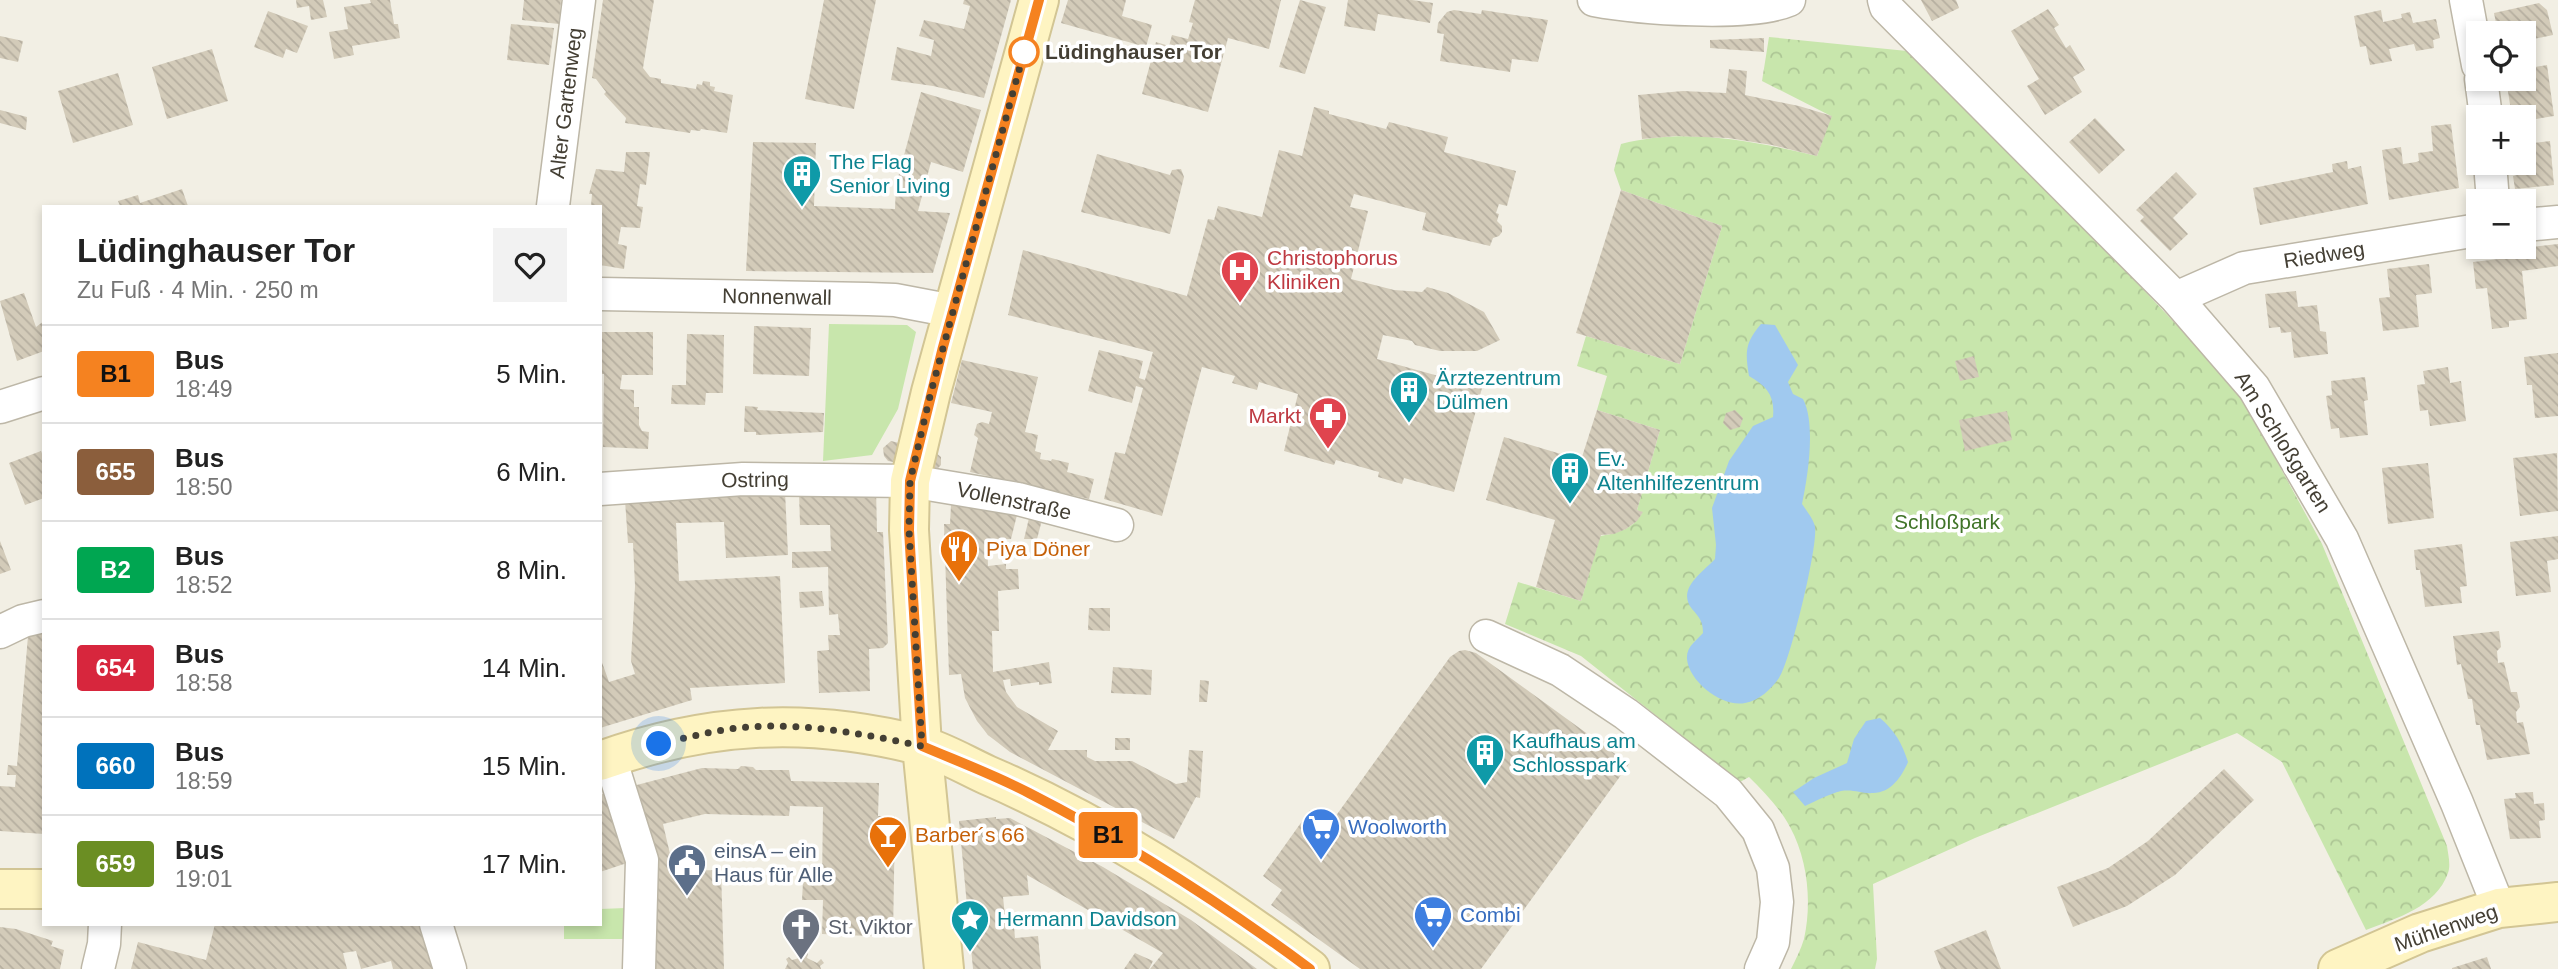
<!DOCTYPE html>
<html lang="de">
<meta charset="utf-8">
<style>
body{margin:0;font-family:Helvetica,sans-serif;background:#f2f2f2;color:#222;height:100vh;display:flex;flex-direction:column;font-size:26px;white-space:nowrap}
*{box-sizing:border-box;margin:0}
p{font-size:23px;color:#767676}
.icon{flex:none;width:38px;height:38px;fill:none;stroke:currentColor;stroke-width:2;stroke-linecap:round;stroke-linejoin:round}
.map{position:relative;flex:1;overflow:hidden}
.side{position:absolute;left:42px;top:205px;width:560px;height:721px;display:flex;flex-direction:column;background:#fff;border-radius:0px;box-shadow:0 4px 10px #0003}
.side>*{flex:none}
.badge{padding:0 14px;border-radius:5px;font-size:24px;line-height:46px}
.fabs{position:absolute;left:2466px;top:21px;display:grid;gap:14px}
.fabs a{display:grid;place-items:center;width:70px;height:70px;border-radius:0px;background:#fff;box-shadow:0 4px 10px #0003;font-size:35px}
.you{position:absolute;width:35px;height:35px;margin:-18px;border:5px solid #fff;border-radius:50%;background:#1a73e8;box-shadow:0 0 0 10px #1a73e833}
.map>.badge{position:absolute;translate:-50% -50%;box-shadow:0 0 0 4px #fff}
.round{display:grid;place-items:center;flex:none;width:74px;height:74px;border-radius:0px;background:#f2f2f2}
.head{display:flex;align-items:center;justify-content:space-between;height:119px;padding:0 35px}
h1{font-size:33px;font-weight:800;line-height:52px}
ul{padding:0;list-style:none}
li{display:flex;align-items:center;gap:21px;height:98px;padding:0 35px;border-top:2px solid #e0e0e0}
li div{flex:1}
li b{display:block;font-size:26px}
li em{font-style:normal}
li .badge{min-width:77px;font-weight:700;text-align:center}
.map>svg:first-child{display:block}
.green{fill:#c8e6ac}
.park{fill:url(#park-crowns)}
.water{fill:#a0c9ef}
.building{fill:url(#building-back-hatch)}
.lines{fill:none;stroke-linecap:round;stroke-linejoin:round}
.street-casing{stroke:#bdb7a7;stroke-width:35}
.secondary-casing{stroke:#d2c594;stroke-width:42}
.street{stroke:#fff;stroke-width:32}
.secondary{stroke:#fef4c2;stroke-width:38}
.line-casing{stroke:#fff;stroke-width:16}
.line{stroke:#f58220;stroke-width:10}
.walk{stroke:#443f34;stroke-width:7;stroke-dasharray:0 12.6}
.stop-dot{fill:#fff;stroke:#f58220;stroke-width:3.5}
.labels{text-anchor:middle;stroke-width:7;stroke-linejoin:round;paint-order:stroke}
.stop-label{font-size:21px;font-weight:bold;fill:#443f34;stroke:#fff;text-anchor:start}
.street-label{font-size:21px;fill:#443f34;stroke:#fff}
.culture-label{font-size:21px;fill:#0d838f;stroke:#fff;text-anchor:start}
.health-label{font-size:21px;fill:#be3a42;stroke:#fff;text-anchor:start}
.park-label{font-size:21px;fill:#407428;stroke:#fff}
.food-label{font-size:21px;fill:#c56008;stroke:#fff;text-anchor:start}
.shop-label{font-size:21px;fill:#366cbe;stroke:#fff;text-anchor:start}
.service-label{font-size:21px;fill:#4e5e75;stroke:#fff;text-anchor:start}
.worship-label{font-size:21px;fill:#5b616d;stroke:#fff;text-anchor:start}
</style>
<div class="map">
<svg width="2558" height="969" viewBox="0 0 2558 969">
<defs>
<pattern id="park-crowns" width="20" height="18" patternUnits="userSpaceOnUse" patternTransform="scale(1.75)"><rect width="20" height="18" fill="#c8e6ac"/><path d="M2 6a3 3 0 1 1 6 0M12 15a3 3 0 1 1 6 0" fill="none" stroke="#adc695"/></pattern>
<pattern id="building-back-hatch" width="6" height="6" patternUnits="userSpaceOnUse" patternTransform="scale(1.75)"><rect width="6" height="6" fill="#d3cbb9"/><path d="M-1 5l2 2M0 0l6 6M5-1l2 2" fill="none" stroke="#b6afa0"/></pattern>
</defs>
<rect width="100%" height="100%" fill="#f2efe4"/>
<path class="green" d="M829 324 907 325 916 332 898 409 872 455 823 461Z
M626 908 625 939H564V924H600V909Z"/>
<path class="park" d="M1769 37 1907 51 1926 59 2238 390 2322 544 2447 846C2448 854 2451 865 2448 873 2436 907 2397 918 2366 930L2282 762 2237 733 1975 838 1873 884 1877 959 1875 969H1791C1796 959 1801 949 1804 939 1812 903 1808 860 1790 827 1780 808 1764 792 1749 777L1740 782 1581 656 1505 624 1518 582 1581 601 1600 536C1618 533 1633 529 1642 513L1637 510 1660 430 1597 410 1607 376 1577 366 1586 336 1680 364 1722 226 1621 190 1614 170 1621 144C1686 127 1754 141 1817 156L1831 116 1762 81Z"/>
<path class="water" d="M1761 324 1775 325 1798 365 1788 382 1793 394 1803 399C1816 423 1808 476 1802 504 1806 510 1814 520 1815 527 1818 547 1790 662 1779 678 1771 689 1759 701 1745 703 1723 708 1689 682 1687 659 1686 647 1696 641 1703 633 1703 621 1699 617 1692 609 1676 589 1703 572 1715 559L1716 545 1712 508 1729 461 1753 426 1773 417C1775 396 1767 386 1749 376 1745 352 1745 343 1761 324Z
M1880 718C1895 731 1902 743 1908 762 1902 776 1891 793 1873 793 1862 794 1854 789 1841 791 1829 794 1816 801 1805 806L1793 792 1814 778 1847 763 1854 739 1866 721Z"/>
<path class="building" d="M296 0H323L327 17 311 20 309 6 297 8Z
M370 0H390L394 24H398L400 38 352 46 354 55 334 59 329 32 348 29 344 7 371 3Z
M524 0H561L559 24 522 20Z
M603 0H654L643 68 650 77 661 79V83L696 89 697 84 702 85 703 81 710 82V86L715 87 714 91 733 95 727 133 701 129 700 131 691 130 690 133 625 123 626 118 604 94 606 92 596 79 592 78Z
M824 0H876L854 109 805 99Z
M964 0H1011L984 98 933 86 891 80 897 47 931 56 934 40 919 36 924 20 964 29 970 6 963 4Z
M1068 0H1126L1122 16 1152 25 1146 47 1061 23Z
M1195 0H1281L1269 49 1228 38 1208 112 1142 94 1156 42 1169 46 1172 35 1188 39 1193 23 1189 22Z
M1300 0 1326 7 1305 74 1279 67Z
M1348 0H1412L1433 3 1430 23 1378 14 1375 31 1344 26Z
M1921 0H1956L1959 8 1932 21Z
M2539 3 2547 10 2553 35 2524 41V33H2498L2494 13Z
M2048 9 2059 25 2054 28 2066 48 2070 45 2085 70 2073 77 2082 92 2045 115 2027 86 2039 79 2011 31Z
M1454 10 1481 14 1482 10 1548 20 1538 62 1512 59 1510 72 1440 61 1444 34 1437 33 1438 23 1447 12Z
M2381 10 2383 22 2402 18 2401 14 2410 12 2413 23 2436 19 2440 38 2433 40 2434 48 2416 51 2414 44 2389 49 2392 61 2370 65 2366 46 2360 47 2354 16Z
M268 11 308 26 297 53 286 49 283 58 254 47Z
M511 24 554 28 549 65 507 60Z
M0 36 23 41 18 62 0 58Z
M1764 38V52L1710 48V40Z
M212 49 228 101 167 119 152 67Z
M2547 65 2554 116 2524 121V117H2512L2506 79H2524V69Z
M1729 69 1747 71 1745 95 1799 106 1832 116 1817 156 1772 145 1728 138 1676 136 1642 139 1638 95 1683 91 1726 93Z
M118 73 133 125 73 143 58 91Z
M921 92 981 110 963 172 931 162 918 211 950 213 933 273 746 271 753 142 816 143 814 206 895 209 896 185Z
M1314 107 1329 111V114L1386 129 1389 122 1448 137 1444 152 1516 171 1507 206 1499 204 1496 213 1499 214 1497 221 1502 226V232L1499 236 1493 238 1490 246 1422 230 1426 213 1354 194 1350 207 1368 211 1351 279 1394 290 1422 292 1427 287 1448 293 1484 312 1500 340 1477 351H1440L1415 345 1412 341 1383 335 1377 359 1482 388 1454 492 1404 478 1402 484 1378 477 1379 472 1336 460 1334 465 1284 451 1298 394 1259 382 1257 390 1232 383 1235 376 1202 367 1162 516 1104 499 1115 452 1125 454 1143 388 1136 386 1132 403 1088 391 1099 350 1143 361 1139 378 1145 380 1153 352 1008 315 1023 250 1187 296 1208 219 1214 220 1218 206 1262 217 1279 150 1302 156Z
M0 110 27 117 26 130 0 123Z
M2095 118 2125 150 2099 174 2069 142Z
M2451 124 2459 188 2389 200 2382 150 2401 147 2403 164 2416 162 2419 161 2418 153 2433 151 2431 126Z
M2550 141 2554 185 2515 189 2513 176 2521 174 2520 163H2524V144Z
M626 152H650L646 185 640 184 637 206 643 207 640 228 621 227 618 244 627 246 624 269 600 265V206H591L592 194H589L596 169 624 172Z
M1097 154 1170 175 1172 170 1181 169 1184 177 1170 234 1081 212Z
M2347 161 2348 169 2361 166 2368 204 2260 225 2253 188 2333 172 2332 164Z
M2176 172 2197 194 2173 218 2188 234 2170 251 2140 221 2144 217 2136 210Z
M182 189 188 206H120L118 201 138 195 140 203Z
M1621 190 1722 226 1680 364 1576 333Z
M2558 244V266L2522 271 2527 319 2509 321V327L2492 329 2487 288 2476 289 2473 262 2499 259 2498 251Z
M2429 264 2432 293 2416 295 2419 327 2383 331 2379 298 2390 297 2387 269Z
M2296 291 2298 307 2317 305 2320 331 2326 332 2328 354 2294 358 2291 332 2281 333 2280 327 2269 328 2265 294Z
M24 293 36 327 44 321V351L17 361 0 301Z
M754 326 811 328 809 376 753 374Z
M600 332H653V375H622L620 389 634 390V407H639V425L642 431 649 432 648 449 603 447 604 374H600Z
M687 334 724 335 723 393H706L705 405 671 404 672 385H686Z
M2558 353V416L2535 418 2532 385H2527L2524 357Z
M1974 356 1979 377 1960 381 1955 361Z
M962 360 1038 377 1025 432 1038 435 1035 451 1041 453 1040 459 1051 461 1052 459 1069 463 1067 472 1094 479 1089 499 970 472 978 438 974 435 977 424 982 422 989 424 992 412 951 403Z
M2448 367 2450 383 2461 381 2466 421 2430 426 2428 410 2420 411 2417 385 2425 384 2423 371Z
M2365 377 2368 400 2364 401 2368 435 2340 438 2339 428 2331 429 2326 396 2332 395 2331 381Z
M745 406 758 407 757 410 824 413 823 432 756 435V432H744Z
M1597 410 1660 430 1637 510 1643 512 1637 521 1626 529 1614 534 1601 535 1581 601 1536 587 1555 520 1486 500 1504 437 1581 460Z
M1735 410 1743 418 1740 427 1730 430 1723 423 1726 413Z
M2007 411 2012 440 1965 451 1959 420Z
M891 441 935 452 941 457V465L936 470 888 461 884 456 883 448Z
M41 451 44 459V498L25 505 9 463Z
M2557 453 2558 511 2520 516 2513 458Z
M2428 463 2434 518 2388 524 2382 468Z
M876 488 877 532H883L888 643 883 648 869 649 870 691 819 693 817 651 829 650 828 635H840L838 614 829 615 828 567 792 568V552L831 551 830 525H800L799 492Z
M785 491 788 555 726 558 724 522 676 523 679 581 780 576 785 683 690 688 692 700 600 728V657L609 682 635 674 631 661 635 586 633 543H628L625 500Z
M951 505 1017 515 1011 539 987 540 988 566 1006 564V569H1018L1019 589 998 591 999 631H992L993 672 1049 662 1052 683 1039 685V682L1011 686 1010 679 1003 680 1006 692 1017 707 1058 731 1048 750H1087V757L1095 761H1132L1176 784 1187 782 1189 750 1203 751 1200 798 1196 797 1174 839 1010 752 988 735 977 721 965 698 961 674 949 675 944 524H950Z
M1029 518 1042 520 1037 539H1024Z
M2558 536V559L2547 561 2551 592 2516 596 2510 542Z
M0 541 11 570 0 574Z
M2462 544 2467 586 2460 587 2462 603 2425 607 2420 570H2416L2414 550Z
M822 591 824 606 800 608 799 592Z
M1089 608H1110V631L1088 630Z
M44 631V834L0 831V786L15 787 16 775H7L8 765 17 766 28 636Z
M2499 631 2501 647 2497 651 2498 663 2504 662 2511 692H2517L2520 707 2516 712 2517 723 2523 722 2530 754 2487 760 2480 725H2476L2472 699H2468L2461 664 2457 665 2453 636Z
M1465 650 1476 653 1629 764 1481 969H1360L1271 905 1282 890 1263 876 1310 810 1330 824 1450 657 1459 651Z
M1113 667 1152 670 1151 695 1111 693Z
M1200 680 1209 681 1207 702H1199Z
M1115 738H1130V750H1115Z
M741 766 753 767 756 770H789L791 781 879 783 878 816H895L893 937 822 934 823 900H802L803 882 822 883 823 807 790 806 789 816 705 814 663 824 674 871 721 870 724 969H650L629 787 702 768 738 769Z
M2224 769 2254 800 2175 875 2127 906 2073 927 2057 887 2108 868 2148 841Z
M610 791 630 862 600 872V795Z
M2533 792 2534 804 2544 803 2545 820 2539 821 2541 838 2510 839 2504 799 2516 798 2515 793Z
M996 817V819L1010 818 1103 867 1191 920 1257 969H1150L1163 953 1027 875 1029 895 1003 897 1005 916H1013L1015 938 1038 936 1041 969H973L959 821Z
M215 924H422L433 969H393L391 961 361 969 356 951 343 953 347 969H131L138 942 206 960Z
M0 927 16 929 53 941 51 946 64 950 60 969H0Z
M1986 930 2001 969H1941L1934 951Z
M804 952 808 953 807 958 817 963 821 959 824 963 820 966 821 969H785L788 963 786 959 789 957 792 960 803 957Z
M1135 953 1153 961 1149 969H1124Z
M2487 957 2491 969H2452V968Z"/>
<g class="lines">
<g class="street-casing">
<path id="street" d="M1594 0C1637 8 1749 17 1789 0
M1884 0 1886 7 2176 298 2254 388 2342 539 2457 803 2499 908
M2466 0 2478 65
M2481 79 2486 117
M2490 163 2493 201
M553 206 579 0
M2524 225 2558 222
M600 294 868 299 895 300 953 311
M2176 298 2244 268 2478 230
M0 407 44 393
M600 489 743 479 910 481 1018 499 1117 525
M0 632 23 621 44 616
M1486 636 1560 670 1626 714 1728 793 1758 830 1773 868 1777 902 1773 942 1761 969
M610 758 642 860 639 969
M436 924 450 969
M98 969 104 944 105 924"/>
</g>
<g class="secondary-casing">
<path id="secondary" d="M600 761C708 722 808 717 919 745 942 751 965 765 987 775 1103 825 1209 894 1310 969
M0 889H44
M944 969 922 746 909 530 910 481 931 392 1039 0
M2338 969 2420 933 2499 908 2558 902"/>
</g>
<use href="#street" class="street"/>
<use href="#secondary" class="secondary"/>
</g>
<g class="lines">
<g class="line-casing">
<path id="line" d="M1039 0 943 347 910 481 909 530 922 746C957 761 995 775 1029 793 1129 844 1221 903 1310 969"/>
</g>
<use href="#line" class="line"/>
<path class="walk" d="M659 744C685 738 712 731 738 728 800 721 862 734 922 746L909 530 910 481 931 392 1024 52"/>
</g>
<defs>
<g id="building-pin" transform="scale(2.0125)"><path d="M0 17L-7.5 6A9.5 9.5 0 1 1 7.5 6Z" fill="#0f9aa8" stroke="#fff"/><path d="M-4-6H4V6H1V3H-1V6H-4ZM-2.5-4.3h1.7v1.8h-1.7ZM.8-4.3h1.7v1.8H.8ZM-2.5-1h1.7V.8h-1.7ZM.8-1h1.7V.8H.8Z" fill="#fff"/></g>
<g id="hospital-pin" transform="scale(2.0125)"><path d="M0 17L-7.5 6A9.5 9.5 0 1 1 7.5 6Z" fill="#e0444e" stroke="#fff"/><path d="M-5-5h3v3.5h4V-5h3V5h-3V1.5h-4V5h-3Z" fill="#fff"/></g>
<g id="pharmacy-pin" transform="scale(2.0125)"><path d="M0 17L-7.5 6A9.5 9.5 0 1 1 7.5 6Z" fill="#e0444e" stroke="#fff"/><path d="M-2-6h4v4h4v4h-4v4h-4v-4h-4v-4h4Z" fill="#fff"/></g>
<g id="restaurant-pin" transform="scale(2.0125)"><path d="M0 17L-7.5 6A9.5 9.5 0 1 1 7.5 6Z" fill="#e8710a" stroke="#fff"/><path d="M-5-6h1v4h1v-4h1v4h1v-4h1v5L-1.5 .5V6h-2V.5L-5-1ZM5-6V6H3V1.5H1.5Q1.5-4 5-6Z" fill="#fff"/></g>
<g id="supermarket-pin" transform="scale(2.0125)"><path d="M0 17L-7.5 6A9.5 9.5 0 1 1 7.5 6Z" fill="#3f7fe0" stroke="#fff"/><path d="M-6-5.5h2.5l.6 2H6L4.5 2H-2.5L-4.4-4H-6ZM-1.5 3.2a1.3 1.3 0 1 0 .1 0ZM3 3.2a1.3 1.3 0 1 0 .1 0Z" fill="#fff"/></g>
<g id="bar-pin" transform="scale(2.0125)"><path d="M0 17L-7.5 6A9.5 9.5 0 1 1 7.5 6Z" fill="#e8710a" stroke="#fff"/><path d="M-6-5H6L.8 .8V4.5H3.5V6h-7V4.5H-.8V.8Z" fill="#fff"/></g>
<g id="civic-pin" transform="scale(2.0125)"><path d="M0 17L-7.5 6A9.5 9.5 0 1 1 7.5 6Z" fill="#5c6f8a" stroke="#fff"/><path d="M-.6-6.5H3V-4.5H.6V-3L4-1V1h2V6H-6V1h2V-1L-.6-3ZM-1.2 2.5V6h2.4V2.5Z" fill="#fff"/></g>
<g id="sight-pin" transform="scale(2.0125)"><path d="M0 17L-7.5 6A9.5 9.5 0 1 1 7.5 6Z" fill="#0f9aa8" stroke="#fff"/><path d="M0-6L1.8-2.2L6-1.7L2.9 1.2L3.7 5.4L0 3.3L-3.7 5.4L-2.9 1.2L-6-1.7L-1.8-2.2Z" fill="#fff"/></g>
<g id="church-pin" transform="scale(2.0125)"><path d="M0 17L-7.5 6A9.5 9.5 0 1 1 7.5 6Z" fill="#6b7280" stroke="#fff"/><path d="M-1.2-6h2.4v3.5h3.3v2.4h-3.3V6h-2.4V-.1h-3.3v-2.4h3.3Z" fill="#fff"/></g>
</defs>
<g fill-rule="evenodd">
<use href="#building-pin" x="802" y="174"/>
<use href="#hospital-pin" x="1240" y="270"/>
<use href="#building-pin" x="1409" y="390"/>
<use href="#pharmacy-pin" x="1328" y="416"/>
<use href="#building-pin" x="1570" y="471"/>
<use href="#restaurant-pin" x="959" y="549"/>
<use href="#building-pin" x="1485" y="753"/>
<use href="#supermarket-pin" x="1321" y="827"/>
<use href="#bar-pin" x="888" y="835"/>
<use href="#civic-pin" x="687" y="863"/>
<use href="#supermarket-pin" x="1433" y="915"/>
<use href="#sight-pin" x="970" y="919"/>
<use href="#church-pin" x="801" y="927"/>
</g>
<circle class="stop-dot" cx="1024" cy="52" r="14"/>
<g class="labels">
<g class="stop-label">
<text x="1045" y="59">Lüdinghauser Tor</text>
</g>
<g class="street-label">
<text transform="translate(566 103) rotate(-83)" y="7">Alter Gartenweg</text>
<text transform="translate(2324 255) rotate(-9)" y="7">Riedweg</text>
<text transform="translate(777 297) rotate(1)" y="7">Nonnenwall</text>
<text transform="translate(2283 442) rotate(58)" y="7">Am Schloßgarten</text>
<text transform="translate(755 480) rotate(-1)" y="7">Ostring</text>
<text transform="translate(1014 501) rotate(12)" y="7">Vollenstraße</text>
<text transform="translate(2446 928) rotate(-19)" y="7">Mühlenweg</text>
</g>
<g class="culture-label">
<text x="829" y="169">The Flag<tspan x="829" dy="24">Senior Living</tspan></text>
<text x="1436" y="385">Ärztezentrum<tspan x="1436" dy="24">Dülmen</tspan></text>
<text x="1597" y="466">Ev.<tspan x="1597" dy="24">Altenhilfezentrum</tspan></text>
<text x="1512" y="748">Kaufhaus am<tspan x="1512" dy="24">Schlosspark</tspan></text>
<text x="997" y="926">Hermann Davidson</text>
</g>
<g class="health-label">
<text x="1267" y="265">Christophorus<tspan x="1267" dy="24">Kliniken</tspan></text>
<text x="1301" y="423" text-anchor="end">Markt</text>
</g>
<g class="park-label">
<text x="1947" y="529">Schloßpark</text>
</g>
<g class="food-label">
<text x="986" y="556">Piya Döner</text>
<text x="915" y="842">Barber´s 66</text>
</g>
<g class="shop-label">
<text x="1348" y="834">Woolworth</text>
<text x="1460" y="922">Combi</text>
</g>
<g class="service-label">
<text x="714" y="858">einsA – ein<tspan x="714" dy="24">Haus für Alle</tspan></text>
</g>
<g class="worship-label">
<text x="828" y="934">St. Viktor</text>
</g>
</g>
</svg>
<div class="fabs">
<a><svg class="icon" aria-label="locate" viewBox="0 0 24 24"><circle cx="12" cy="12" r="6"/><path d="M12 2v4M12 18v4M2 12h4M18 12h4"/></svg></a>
<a>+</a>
<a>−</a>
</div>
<div class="you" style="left:659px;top:744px"></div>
<b class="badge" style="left:1108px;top:835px;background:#f58220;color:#111">B1</b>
<section class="side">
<div class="head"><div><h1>Lüdinghauser Tor</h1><p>Zu Fuß · 4 Min. · 250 m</p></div><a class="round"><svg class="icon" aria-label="heart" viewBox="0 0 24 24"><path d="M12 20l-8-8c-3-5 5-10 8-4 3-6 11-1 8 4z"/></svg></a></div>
<ul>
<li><span class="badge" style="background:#f58220;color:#111">B1</span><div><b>Bus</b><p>18:49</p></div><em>5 Min.</em></li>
<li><span class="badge" style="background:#8b5e3c;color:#fff">655</span><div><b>Bus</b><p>18:50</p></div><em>6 Min.</em></li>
<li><span class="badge" style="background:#00a651;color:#fff">B2</span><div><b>Bus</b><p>18:52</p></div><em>8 Min.</em></li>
<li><span class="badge" style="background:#d7263d;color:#fff">654</span><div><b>Bus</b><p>18:58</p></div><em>14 Min.</em></li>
<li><span class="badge" style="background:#0072bc;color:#fff">660</span><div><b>Bus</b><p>18:59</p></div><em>15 Min.</em></li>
<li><span class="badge" style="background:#6b8e23;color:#fff">659</span><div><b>Bus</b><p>19:01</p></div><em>17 Min.</em></li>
</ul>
</section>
</div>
